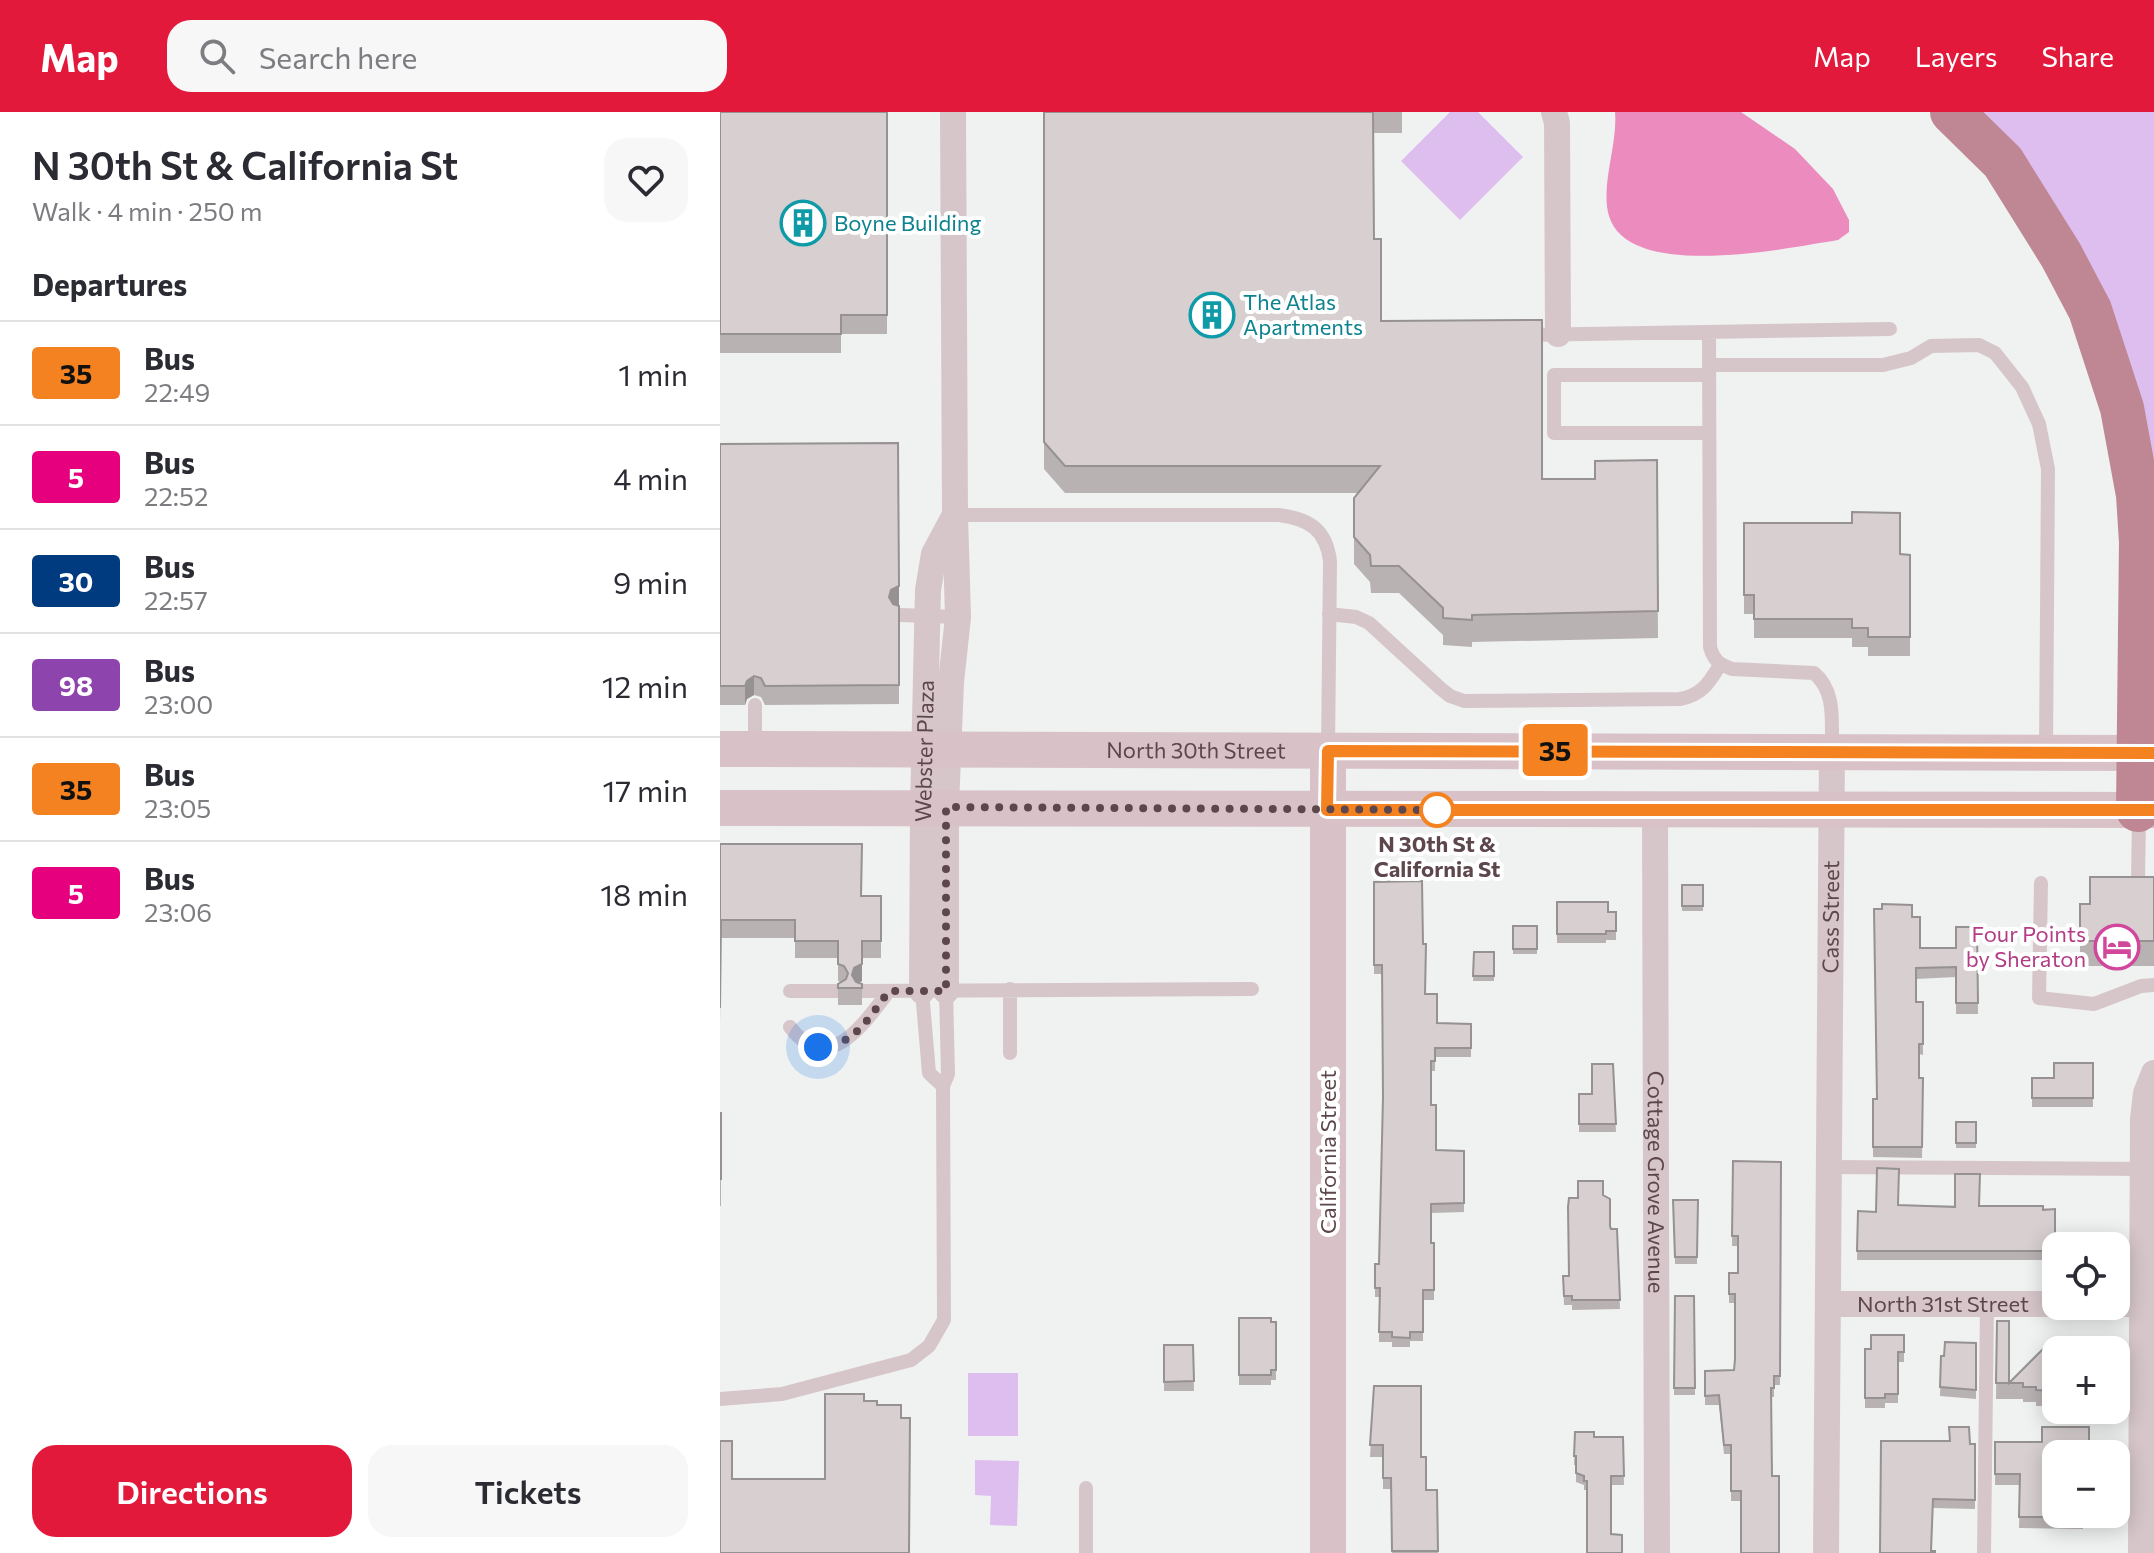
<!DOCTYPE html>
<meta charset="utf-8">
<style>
body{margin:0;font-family:Commissioner,sans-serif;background:#f7f7f7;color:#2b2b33;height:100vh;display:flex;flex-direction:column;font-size:30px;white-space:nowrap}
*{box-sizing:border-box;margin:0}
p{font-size:26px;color:#7c7c81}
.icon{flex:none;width:44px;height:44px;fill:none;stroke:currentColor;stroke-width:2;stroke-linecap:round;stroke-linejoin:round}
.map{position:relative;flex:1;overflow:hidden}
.drawer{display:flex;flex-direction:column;background:#fff;width:720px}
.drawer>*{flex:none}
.badge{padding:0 16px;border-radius:6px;font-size:28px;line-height:52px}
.buttons{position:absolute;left:1322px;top:1120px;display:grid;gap:16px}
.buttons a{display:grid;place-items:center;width:88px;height:88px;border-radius:16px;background:#fff;box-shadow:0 4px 20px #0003;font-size:40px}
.you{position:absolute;width:40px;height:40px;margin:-20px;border:6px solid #fff;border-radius:50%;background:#1a73e8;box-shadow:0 0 0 12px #1a73e833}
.map>.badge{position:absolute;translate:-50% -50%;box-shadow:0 0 0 4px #fff}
h2{padding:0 32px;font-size:30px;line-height:72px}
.round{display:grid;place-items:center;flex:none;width:84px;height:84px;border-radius:24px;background:#f7f7f7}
.headline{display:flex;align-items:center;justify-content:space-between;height:136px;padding:0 32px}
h1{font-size:38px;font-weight:600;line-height:60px}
.action{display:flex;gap:16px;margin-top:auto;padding:16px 32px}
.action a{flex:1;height:92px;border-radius:24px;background:#e2193b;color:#fff;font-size:32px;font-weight:600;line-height:92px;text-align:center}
.action a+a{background:#f7f7f7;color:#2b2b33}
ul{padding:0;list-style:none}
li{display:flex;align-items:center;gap:24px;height:104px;padding:0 32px;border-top:2px solid #e1e1e2}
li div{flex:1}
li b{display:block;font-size:30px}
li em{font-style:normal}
li .badge{min-width:88px;font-weight:700;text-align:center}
header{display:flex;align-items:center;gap:48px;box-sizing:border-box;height:112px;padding:0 40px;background:#e2193b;color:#fff}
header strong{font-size:38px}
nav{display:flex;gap:44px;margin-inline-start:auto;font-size:28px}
.search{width:560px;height:72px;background:#f7f7f7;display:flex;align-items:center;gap:20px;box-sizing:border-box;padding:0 28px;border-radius:24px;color:#7c7c81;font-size:30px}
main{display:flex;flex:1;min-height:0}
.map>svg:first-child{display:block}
.green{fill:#debeef}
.water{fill:#ec8bbe}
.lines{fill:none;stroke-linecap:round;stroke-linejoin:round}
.lane{stroke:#d6c6ca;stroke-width:14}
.street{stroke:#d6c6ca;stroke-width:26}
.secondary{stroke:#d8c2c7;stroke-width:36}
.highway{stroke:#be8793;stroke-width:44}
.wall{fill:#b9b2b3}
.shaded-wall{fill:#969192}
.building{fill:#d7cfd0;stroke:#969192;stroke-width:2}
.line-casing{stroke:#fff;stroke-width:18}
.line{stroke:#f58220;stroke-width:12}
.walk{stroke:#5d474d;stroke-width:8;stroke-dasharray:0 14.4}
.stop-dot{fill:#fff;stroke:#f58220;stroke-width:4}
.labels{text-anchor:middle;stroke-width:8;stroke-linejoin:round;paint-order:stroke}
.culture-label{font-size:22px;fill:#0d838f;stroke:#fff;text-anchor:start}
.street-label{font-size:22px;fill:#5d474d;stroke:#fff}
.stop-label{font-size:22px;font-weight:bold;fill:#5d474d;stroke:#fff}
.hotel-label{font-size:22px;fill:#b23c85;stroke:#fff;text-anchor:end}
</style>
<header>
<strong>Map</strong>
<div class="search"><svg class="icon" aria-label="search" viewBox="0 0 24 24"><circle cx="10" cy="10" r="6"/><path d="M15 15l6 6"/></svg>Search here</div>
<nav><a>Map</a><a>Layers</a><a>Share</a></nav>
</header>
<main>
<section class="drawer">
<div class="headline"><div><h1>N 30th St &amp; California St</h1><p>Walk · 4 min · 250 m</p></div><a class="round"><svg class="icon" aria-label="heart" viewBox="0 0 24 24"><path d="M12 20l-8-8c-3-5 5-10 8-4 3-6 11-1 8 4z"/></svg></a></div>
<h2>Departures</h2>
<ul>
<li><span class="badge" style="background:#f58220;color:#111">35</span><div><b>Bus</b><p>22:49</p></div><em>1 min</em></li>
<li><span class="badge" style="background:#e6007e;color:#fff">5</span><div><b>Bus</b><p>22:52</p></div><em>4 min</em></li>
<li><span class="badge" style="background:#003b80;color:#fff">30</span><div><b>Bus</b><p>22:57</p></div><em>9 min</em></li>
<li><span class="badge" style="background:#8e44ad;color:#fff">98</span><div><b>Bus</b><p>23:00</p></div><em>12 min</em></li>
<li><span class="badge" style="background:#f58220;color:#111">35</span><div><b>Bus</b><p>23:05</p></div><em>17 min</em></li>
<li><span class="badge" style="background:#e6007e;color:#fff">5</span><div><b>Bus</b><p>23:06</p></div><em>18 min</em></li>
</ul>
<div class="action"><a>Directions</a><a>Tickets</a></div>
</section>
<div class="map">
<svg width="1434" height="1441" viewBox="0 0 1434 1441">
<rect width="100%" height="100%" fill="#eff2f0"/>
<path class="green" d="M730 0H758L803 45 740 108 681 49Z
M1259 0H1434V541L1428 351Z
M248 1261H298V1324H248Z
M255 1348 299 1349 297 1414 270 1413 271 1384 255 1383Z"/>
<path class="water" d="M895 0H1021L1075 37 1113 77 1129 108V120L1118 128C1067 136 909 170 889 104 880 74 898 32 895 0Z"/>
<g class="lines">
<path class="lane" d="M989 220 990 535C994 549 999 552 1012 557L1094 561C1117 580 1111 612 1112 639
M802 223 1170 217
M989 253H1163L1191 246 1211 234 1259 233 1275 241 1302 275 1319 312 1328 357 1326 640
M989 263H834V321H989
M235 403H559C589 407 606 417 610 449L608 639
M609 502 636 505 649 511 720 576 730 584 744 589 960 587C982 583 989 571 1000 553
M179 503 238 505
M35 637V593
M1418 770 1419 703
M1321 771 1319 886 1374 892 1421 874 1434 873
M290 877V941
M70 879H118
M142 879 532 877
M202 879 209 961 223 974
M70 915C109 966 144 911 169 879
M1109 1055 1426 1057
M0 1287 62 1282 191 1248 209 1234 224 1208 223 974 228 962 226 879
M366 1376V1441
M1264 1441 1267 1192"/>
<g class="street">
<path d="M834 0 837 11 838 222"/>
<path id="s1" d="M935 698 937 1441"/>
<path id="s2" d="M202 879 203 695 208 478 214 442 235 403"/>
<path d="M226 879V695L231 570 238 505 235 403 233 0"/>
<path id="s3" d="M1109 1192H1336"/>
<path d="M1396 1192H1434"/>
<path id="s4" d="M1106 1441 1112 639"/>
<path d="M1421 1441 1423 1007 1426 981 1434 961"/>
</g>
<g class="secondary">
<path id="s5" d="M0 637 1434 641"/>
<path d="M608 639V1441"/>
<path d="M0 696 1434 698"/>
</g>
<path class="highway" d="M1232 0 1283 50 1341 143 1370 198 1402 296 1418 383 1421 430 1418 698"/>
</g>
<path class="wall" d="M0 0H167V222H121V241H0Z
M324 0H682V21H653L654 127 661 209 822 367H875L937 348 938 526 752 530V535L723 533V523L679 481H651L650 470 634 452V386L638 381H345L324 357Z
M0 332 179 493 177 494H179V592L45 593 41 585 34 583 27 587 25 593H0Z
M1024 411 1180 442 1190 443V544H1148V535H1132V526H1034V502H1024Z
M0 732 141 784H161V846H142V869L139 871 142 872V893H118V872L121 870 118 869V846H75V826H1L0 913Z
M1434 765V854H1360V792H1370Z
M654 770 703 832 705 882 717 911 751 912V945H715V959H711V993L716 1038 744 1039V1100L711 1101V1131H714V1188H703V1229H690V1235H672V1230H659V1185H655V1152H659L663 987 662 862H654Z
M962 773H983V799H962Z
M837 790 888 800H896V828H886V831H837Z
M1192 805 1200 836H1236L1257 815 1258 902H1236V865L1196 867V890H1203V943L1199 942V966H1203L1202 1046 1153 1045V987H1157Z
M793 814H817V842H793Z
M754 840H774V869H753Z
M1373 951V995H1312V966H1334Z
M893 952 896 1020H859V982H872Z
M0 1001H1V1094H0Z
M1236 1010H1256V1036H1236Z
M1013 1049 1061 1050 1060 1273H1054V1285H1051L1021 1389H1011V1342H1004L999 1293H985V1259L1014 1258 1015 1247V1191H1009V1161H1018V1134H1012Z
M883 1083 891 1117H897L900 1197 852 1198V1193H844L843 1164H849L858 1086Z
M953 1088H978L977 1152H955Z
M1178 1093 1259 1094 1335 1097V1148H1137L1138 1099 1156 1100Z
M955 1184H974L975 1283H954Z
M519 1206 556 1210V1268H551V1273H519Z
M1277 1209 1289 1271 1336 1238V1294H1316V1290H1303V1287H1276Z
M1184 1223V1250H1178V1291H1165V1296H1145V1237H1151Z
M1256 1231V1287L1220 1284 1221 1244H1224Z
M444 1233H473L474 1279H444Z
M654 1274 701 1345 706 1378H717L718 1441H672L671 1377H663V1345H650Z
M855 1320 874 1325H903L904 1373H891L867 1441V1378H864V1373L856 1370V1353H854Z
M1275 1330 1336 1342 1364 1402 1363 1417 1299 1416 1300 1373H1275Z
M1250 1332H1255V1397L1213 1396 1211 1439 1160 1441Z"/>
<path class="shaded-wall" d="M179 474V493L171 497 169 485 171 478Z
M34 564V583L27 587 25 593V574L27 569Z
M142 852V869L134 873 132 863 134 856Z
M1347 1298H1363L1347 1311Z"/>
<path class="building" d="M0 0H167V203H121V222H0Z
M324 0H653L654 127H661V209L822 208V367H875V349L937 348 938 499 752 503V508L723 506V496L679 454H651L650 443 634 425V386L660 354H345L324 330Z
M178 331 179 474 171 478 169 485 173 492 179 494V573L45 574 41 566 34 564 27 569 25 574H0V332Z
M1132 400 1180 401V442L1190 443V525H1148V516H1132V507H1034V483H1024V411H1132Z
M0 732H142L141 784H161V829H142V852L134 856 132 863 136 870 142 872V876H118V872L126 867 128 861 124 854 118 852V829H75V808H1L0 896Z
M1370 765H1434V829H1360V792H1370Z
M702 769 703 832H706L705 882H717V911L751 912V936H715V949H711V993H716V1038L744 1039V1091L711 1092V1131H714V1178H703V1220H690V1226L672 1225V1220H659L660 1176H655V1152H659L663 985 662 853H654V770Z
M962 773H983V794H962Z
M837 790H888V800H896V819H886V822H837Z
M1162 792 1192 793V805H1200V836H1236V815H1257L1258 891H1236V855L1196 856V890H1203V932H1199V966H1203L1202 1035H1153V987H1157L1154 797H1162Z
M793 814H817V837H793Z
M754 840H774V864H753Z
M1334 951H1373V986H1312V966H1334Z
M872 952H893L896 1012H859V982H872Z
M0 1001H1V1067H0Z
M1236 1010H1256V1031H1236Z
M1013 1049 1061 1050 1060 1264H1054V1276H1051L1052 1364H1059V1441H1021V1379H1011V1333H1004L999 1283 985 1284V1259L1014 1258 1015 1247V1182H1009V1161H1018V1124H1012Z
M1157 1056 1179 1057 1178 1093 1235 1095V1062H1260L1259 1094H1323V1098L1335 1097V1139H1137L1138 1099 1156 1100Z
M858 1069H883V1083L890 1087V1114L891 1117H897L900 1188H852V1184H844L843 1164H849L848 1095 849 1086H858Z
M953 1088H978L977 1145H955Z
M955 1184H974L975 1276H954Z
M519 1206H551V1210H556V1258H551V1263H519Z
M1277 1209H1289V1271L1328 1232H1362V1238H1336V1279L1316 1278V1275H1303V1271H1276Z
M1151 1223H1184V1240H1178V1282H1165V1286H1145V1237H1151Z
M1225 1230 1256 1231V1278L1220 1275 1221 1244H1224Z
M444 1233H473L474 1269 444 1270Z
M654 1274H701V1345H706V1378H717L718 1439H672L671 1366H663V1333H650Z
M105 1282H144V1289H157V1293H181V1306H190L189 1441H0V1329H12V1367H105Z
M1229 1315H1249L1250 1332H1255V1388L1213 1387 1211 1439H1215V1441H1160L1161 1329H1230Z
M1322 1315H1369V1342H1336V1402H1363V1405H1299L1300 1362H1275V1330H1322Z
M855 1320H874V1325H903L904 1364H891V1422L902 1423V1441H867V1369H864V1364L856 1361V1344H854Z"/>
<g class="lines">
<g class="line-casing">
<path id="line" d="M1434 641 608 639 607 698H1434"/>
</g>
<use href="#line" class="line"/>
<path class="walk" d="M98 935C133 936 150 904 169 879H226V695L717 698"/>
</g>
<defs>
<g id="building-ring" transform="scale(2.3)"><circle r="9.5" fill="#fff" stroke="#0f9aa8" stroke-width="1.5"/><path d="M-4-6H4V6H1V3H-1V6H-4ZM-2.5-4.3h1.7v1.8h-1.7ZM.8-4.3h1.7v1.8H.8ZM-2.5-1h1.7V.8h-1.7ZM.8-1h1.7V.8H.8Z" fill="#0f9aa8"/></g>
<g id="hotel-ring" transform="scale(2.3)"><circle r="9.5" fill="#fff" stroke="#d1479c" stroke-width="1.5"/><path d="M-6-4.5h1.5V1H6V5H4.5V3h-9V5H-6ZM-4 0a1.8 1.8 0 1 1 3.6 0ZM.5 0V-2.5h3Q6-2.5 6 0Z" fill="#d1479c"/></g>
</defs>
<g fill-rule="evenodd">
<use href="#building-ring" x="83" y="111"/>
<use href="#building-ring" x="492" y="203"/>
<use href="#hotel-ring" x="1397" y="835"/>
</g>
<circle class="stop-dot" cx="717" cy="698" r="16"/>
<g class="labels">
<g class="culture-label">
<text x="114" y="119">Boyne Building</text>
<text x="523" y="198">The Atlas<tspan x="523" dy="25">Apartments</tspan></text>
</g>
<g class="street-label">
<text dy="8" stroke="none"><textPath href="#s2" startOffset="240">Webster Plaza</textPath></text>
<text dy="8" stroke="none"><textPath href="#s5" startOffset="476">North 30th Street</textPath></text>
<text dy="8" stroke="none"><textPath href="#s4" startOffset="636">Cass Street</textPath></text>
<text transform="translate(608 1040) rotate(-90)" y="8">California Street</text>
<text dy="8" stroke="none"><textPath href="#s1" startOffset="372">Cottage Grove Avenue</textPath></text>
<text dy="8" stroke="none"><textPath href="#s3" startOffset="114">North 31st Street</textPath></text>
</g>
<g class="stop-label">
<text x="717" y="740">N 30th St &amp;<tspan x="717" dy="25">California St</tspan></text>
</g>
<g class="hotel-label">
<text x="1366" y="830">Four Points<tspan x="1366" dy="25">by Sheraton</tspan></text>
</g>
</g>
</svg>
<div class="buttons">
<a><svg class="icon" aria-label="locate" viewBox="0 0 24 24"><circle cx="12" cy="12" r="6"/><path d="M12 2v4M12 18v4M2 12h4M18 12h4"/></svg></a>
<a>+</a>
<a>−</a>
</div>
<div class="you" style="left:98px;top:935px"></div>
<b class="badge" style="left:835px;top:638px;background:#f58220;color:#111">35</b>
</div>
</main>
